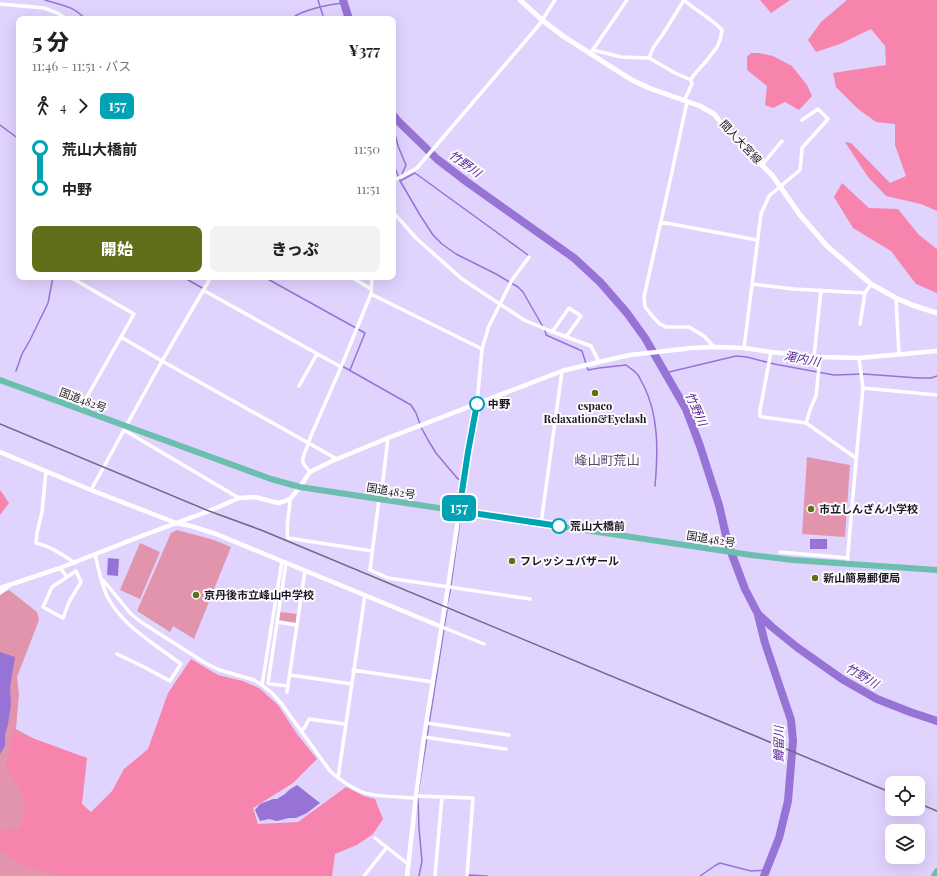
<!DOCTYPE html>
<html lang="ja">
<meta charset="utf-8">
<style>
body{margin:0;font-family:"Playfair Display","Noto Sans JP",serif;background:#f2f2f2;color:#222;height:100vh;display:flex;flex-direction:column;font-size:15px;white-space:nowrap}
*{box-sizing:border-box;margin:0}
p{font-size:13px;color:#767676}
.icon{flex:none;width:22px;height:22px;fill:none;stroke:currentColor;stroke-width:2;stroke-linecap:round;stroke-linejoin:round}
.map{position:relative;flex:1;overflow:hidden}
.side{position:absolute;left:16px;top:16px;width:380px;height:264px;display:flex;flex-direction:column;background:#fff;border-radius:8px;box-shadow:0 4px 16px #0002}
.side>*{flex:none}
.badge{padding:0 8px;border-radius:6px;font-size:14px;line-height:26px}
.fabs{position:absolute;left:885px;top:776px;display:grid;gap:8px}
.fabs a{display:grid;place-items:center;width:40px;height:40px;border-radius:8px;background:#fff;box-shadow:0 4px 16px #0002;font-size:20px}
.map>.badge{position:absolute;translate:-50% -50%;box-shadow:0 0 0 2px #fff}
.legs{display:flex;align-items:center;gap:6px;height:44px;padding:0 16px;font-size:13px}
.legs p{margin-inline-start:auto}
.headline{display:flex;align-items:center;justify-content:space-between;height:68px;padding:0 16px}
h1{font-size:22px;font-weight:800;line-height:30px}
.cta{display:flex;gap:8px;margin-top:auto;padding:8px 16px}
.cta a{flex:1;height:46px;border-radius:8px;background:#606f1a;color:#fff;font-size:16px;font-weight:800;line-height:46px;text-align:center}
.cta a+a{background:#f2f2f2;color:#222}
ul{padding:0 16px;list-style:none}
li{display:flex;align-items:center;gap:14px;height:40px;font-size:15px}
li i{display:grid;place-items:center;width:6px;height:100%;margin:0 5px;background:currentColor}
li i::after{content:'';width:10px;height:10px;margin:-5px;border:3px solid;border-radius:50%;background:#fff}
li p{margin-inline-start:auto}
li:first-child i{background:linear-gradient(#0000 50%,currentColor 0)}
li:last-child i{background:linear-gradient(currentColor 50%,#0000 0)}
.map>svg:first-child{display:block}
.green{fill:#e194ac}
.forest{fill:#f784ac}
.water{fill:#9773d5}
.lines{fill:none;stroke-linecap:round;stroke-linejoin:round}
.stream{stroke:#9773d5;stroke-width:1.5}
.river{stroke:#9773d5;stroke-width:8}
.minor{stroke:#fff;stroke-width:3.5}
.tertiary{stroke:#fff;stroke-width:4.5}
.secondary{stroke:#fff;stroke-width:5}
.trunk{stroke:#6cbeaf;stroke-width:6}
.rail{stroke:#716883;stroke-width:1.5}
.line-1-casing{stroke:#fff;stroke-width:9}
.line-1{stroke:#00a3b4;stroke-width:6}
.poi-dot{fill:#606f1a;stroke:#fcfcfc;stroke-width:1.5}
.stop-1-dot{fill:#fff;stroke:#00a3b4;stroke-width:2}
.labels{text-anchor:middle;stroke-width:4;stroke-linejoin:round;paint-order:stroke}
.street-label{font-size:11px;fill:#1c1726;stroke:#fcfcfc}
.stop-label{font-size:11px;font-weight:bold;fill:#1c1726;stroke:#fcfcfc;text-anchor:start}
.poi-label{font-size:11px;font-weight:bold;fill:#1c1726;stroke:#fcfcfc;text-anchor:start}
.water-label{font-size:12px;font-style:italic;fill:#5c279c;stroke:#fcfcfc}
.quarter-label{font-size:13px;fill:#55496d;stroke:#fcfcfc}
</style>
<div class="map">
<svg width="937" height="876" viewBox="0 0 937 876">
<rect width="100%" height="100%" fill="#e0d3fe"/>
<path class="green" d="M807 457 850 465 845 537 802 534Z
M177 530 214 540 231 547 194 639 173 626 170 632 137 611 171 533Z
M140 543 160 552 140 599 120 590Z
M9 590 37 612 39 620 17 677 19 694 16 729 38 741 73 876H0V594Z
M280 612 297 614 296 623 278 620Z"/>
<path class="forest" d="M760 0H790L771 13Z
M847 0H937V211L921 204 886 196 868 177 845 142 851 143 890 183 906 176 895 145V124L876 122 858 109 836 87 833 73 886 65 885 46 871 29 840 44 816 52 808 40 821 22Z
M751 53H759L773 56 792 66 807 85 812 96 799 110 785 102 773 108 765 105 767 86 747 70V57Z
M842 183 869 208 898 209 919 235 937 249V293L916 284 891 251 853 228 834 197Z
M0 490 9 503 0 515Z
M191 659 218 675 243 681 259 688 278 705 297 734 317 759 293 783 253 808 258 824 298 822 346 787 364 796 375 799 383 819 373 834 357 845 335 854 332 876H58L55 874 20 864 0 849V830L19 829 24 819V796L6 767 13 731 87 758 82 804 91 812 112 791 124 769 148 749 168 693Z"/>
<path class="water" d="M810 539H827V549H810Z
M108 558 119 559 118 576 107 575Z
M0 652 15 657 10 687 11 704 8 724 5 734V746L0 754Z
M297 785 320 803 307 813 296 818H289L277 821 269 819 260 821 255 810 260 804 273 799H277L285 794 289 790Z"/>
<g class="lines">
<path class="stream" d="M45 0C61 5 74 6 85 19
M318 0 324 19
M291 19C301 10 330 4 344 3
M397 120 394 130 398 146 406 165 402 174
M0 125 19 139
M393 163 399 178
M400 178 399 179 420 215 433 235 442 244 456 254 496 274 518 287 523 292 543 327
M400 181 415 173 528 255
M183 277 204 289
M264 277 365 333 350 370
M545 330 546 335 582 351 588 370 599 368 626 365C630 368 635 371 638 375 640 378 642 383 644 386 659 417 658 452 655 486
M342 366 411 405 416 413 420 424
M16 371 22 354 30 340 48 303 53 277
M665 373 736 356 747 357 774 364 834 375 864 374 918 378H931L937 376
M421 427 428 440 436 453 457 478 462 481
M462 505 466 484 465 483
M447 604 450 592 460 520
M418 794 447 610
M418 798 419 828 422 861 419 876
M468 876 469 875 487 876
M700 876 716 865 720 863 751 871 766 870"/>
<path class="river" d="M343 0 349 19
M393 115 397 120 437 159 467 182 574 258 600 282 627 313 645 338 686 409 700 446 719 505 728 544 745 589 758 614 772 627 798 648 842 679 877 699 910 712 937 721
M758 615 765 643 791 720 793 741 788 801 779 838 764 876"/>
<path class="minor" d="M684 0 663 34 653 48 649 58 675 73 691 80
M0 4 44 8 57 13 67 19
M593 50 621 57 649 58
M590 54 627 0
M684 101 692 84 691 80 693 76 708 59 717 47 720 40 722 30C711 18 696 11 684 0
M687 102 668 190 644 297 645 307 654 318 660 324 666 327H689L704 336 714 347
M762 165 782 141
M393 181 417 168 539 25 555 0
M393 212 416 238 462 279 524 320 548 330 591 346 599 362
M661 222 757 240
M70 277 134 314 121 337 162 361 337 459
M351 277 371 289
M752 284 794 289 865 293
M203 290 341 367
M371 294 482 349
M896 298 899 354
M860 324 865 293 871 284
M552 332 569 308 581 316 566 337
M744 348 761 214 769 196 800 170 801 161 802 148 828 119 818 109 802 120
M771 352 760 410V416L763 417 806 423 856 458
M814 357 821 290
M859 358 863 388
M299 386 317 354
M477 404 482 349 489 326 512 280 529 257
M80 409 121 337
M806 423 811 407 816 396 820 357
M124 430 239 498
M388 438 383 480 379 499 370 570 388 578 530 599
M46 471 42 512 37 533 36 543C50 546 63 555 75 563
M310 472C308 469 303 465 303 461 302 455 309 445 310 438L341 367 371 294 372 277
M91 490 162 361 211 277
M290 499C290 512 285 526 288 538L372 551
M541 524 562 371
M780 552 848 558
M95 554C98 568 101 583 107 596 122 626 155 644 181 664L170 681 144 667 117 654
M282 561 262 685 272 693 281 703 330 771C340 780 350 787 362 792 374 797 402 797 416 798
M286 563 268 683 270 684 288 686
M847 564 857 450 863 388 937 395
M60 568 67 577
M76 571 81 582 69 602 63 618 43 607 52 587Z
M103 580 131 614 141 622 207 664 220 670 254 680 262 685
M0 593 9 586
M277 622 297 625
M442 627 484 644
M353 670 433 682
M290 675 352 684
M287 692 305 571
M426 723 509 735
M301 731 305 727 309 719 345 724
M424 737 506 749
M338 778 365 595
M416 796 473 798 467 876
M375 838 408 864
M364 876 387 847
M435 876 442 797"/>
<path class="tertiary" d="M0 452 91 490 176 523 191 526 216 534 442 627
M0 588 60 568 144 535 209 511 239 498 255 497 278 503 282 502 290 499 300 487 310 472 332 461 388 438 562 371 599 362 630 355 692 348 714 347 744 348 771 352 820 357 859 358 937 351
M407 876 416 796 424 737 448 587 468 452 476 409 477 404"/>
<path class="secondary" d="M520 0 542 20 563 36 616 70 632 80 649 88 700 106 714 114 732 136 772 175 800 215 827 246 871 284 896 298 912 305 937 313"/>
<path class="trunk" d="M0 380 271 479 300 487 379 499 751 555 793 560 937 570
M934 876 937 871"/>
<path class="rail" d="M0 424 209 511 261 530 892 793
M918 803 937 811"/>
</g>
<g class="lines">
<g class="line-1-casing">
<path id="line-1" d="M477 404 476 409 468 452 459 511 559 526"/>
</g>
<use href="#line-1" class="line-1"/>
</g>
<g class="poi-dot">
<circle cx="595" cy="393" r="4"/>
<circle cx="811" cy="509" r="4"/>
<circle cx="512" cy="561" r="4"/>
<circle cx="815" cy="578" r="4"/>
<circle cx="196" cy="595" r="4"/>
</g>
<g class="stop-1-dot">
<circle cx="477" cy="404" r="7"/>
<circle cx="559" cy="526" r="7"/>
</g>
<g class="labels">
<g class="street-label">
<text transform="translate(741 142) rotate(47)" y="4">間人大宮線</text>
<text transform="translate(83 400) rotate(20)" y="4">国道482号</text>
<text transform="translate(391 491) rotate(9)" y="4">国道482号</text>
<text transform="translate(711 539) rotate(9)" y="4">国道482号</text>
</g>
<g class="stop-label">
<text x="488" y="408">中野</text>
<text x="570" y="530">荒山大橋前</text>
</g>
<g class="poi-label">
<text x="595" y="410" text-anchor="middle">espaco<tspan x="595" dy="13">Relaxation&amp;Eyelash</tspan></text>
<text x="819" y="513">市立しんざん小学校</text>
<text x="520" y="565">フレッシュバザール</text>
<text x="823" y="582">新山簡易郵便局</text>
<text x="204" y="599">京丹後市立峰山中学校</text>
</g>
<g class="water-label">
<text transform="translate(465 164) rotate(36)" y="4">竹野川</text>
<text transform="translate(802 359) rotate(11)" y="4">滝内川</text>
<text transform="translate(696 409) rotate(66)" y="4">竹野川</text>
<text transform="translate(862 676) rotate(31)" y="4">竹野川</text>
<text transform="translate(779 744) rotate(-90)" y="4">鱒留川</text>
</g>
<g class="quarter-label">
<text x="607" y="465">峰山町荒山</text>
</g>
</g>
</svg>
<div class="fabs">
<a><svg class="icon" aria-label="locate" viewBox="0 0 24 24"><circle cx="12" cy="12" r="6"/><path d="M12 2v4M12 18v4M2 12h4M18 12h4"/></svg></a>
<a><svg class="icon" aria-label="layers" viewBox="0 0 24 24"><path d="M12 4l9 5-9 5-9-5zM3 14l9 5 9-5"/></svg></a>
</div>
<b class="badge" style="left:459px;top:508px;background:#00a3b4;color:#fff">157</b>
<section class="side">
<div class="headline"><div><h1>5 分</h1><p>11:46 – 11:51 · バス</p></div><b>¥377</b></div>
<div class="legs"><svg class="icon" aria-label="walk" viewBox="0 0 24 24"><circle cx="13" cy="4" r="2"/><path d="M13 8l-2 6 4 7M11 14l-3 7M7 12l3-4h3l4 4"/></svg>4<svg class="icon" aria-label="forward" viewBox="0 0 24 24"><path d="M9 5l7 7-7 7"/></svg><b class="badge" style="background:#00a3b4;color:#fff">157</b></div>
<ul>
<li><i style="color:#00a3b4"></i><b>荒山大橋前</b><p>11:50</p></li>
<li><i style="color:#00a3b4"></i><b>中野</b><p>11:51</p></li>
</ul>
<div class="cta"><a>開始</a><a>きっぷ</a></div>
</section>
</div>
